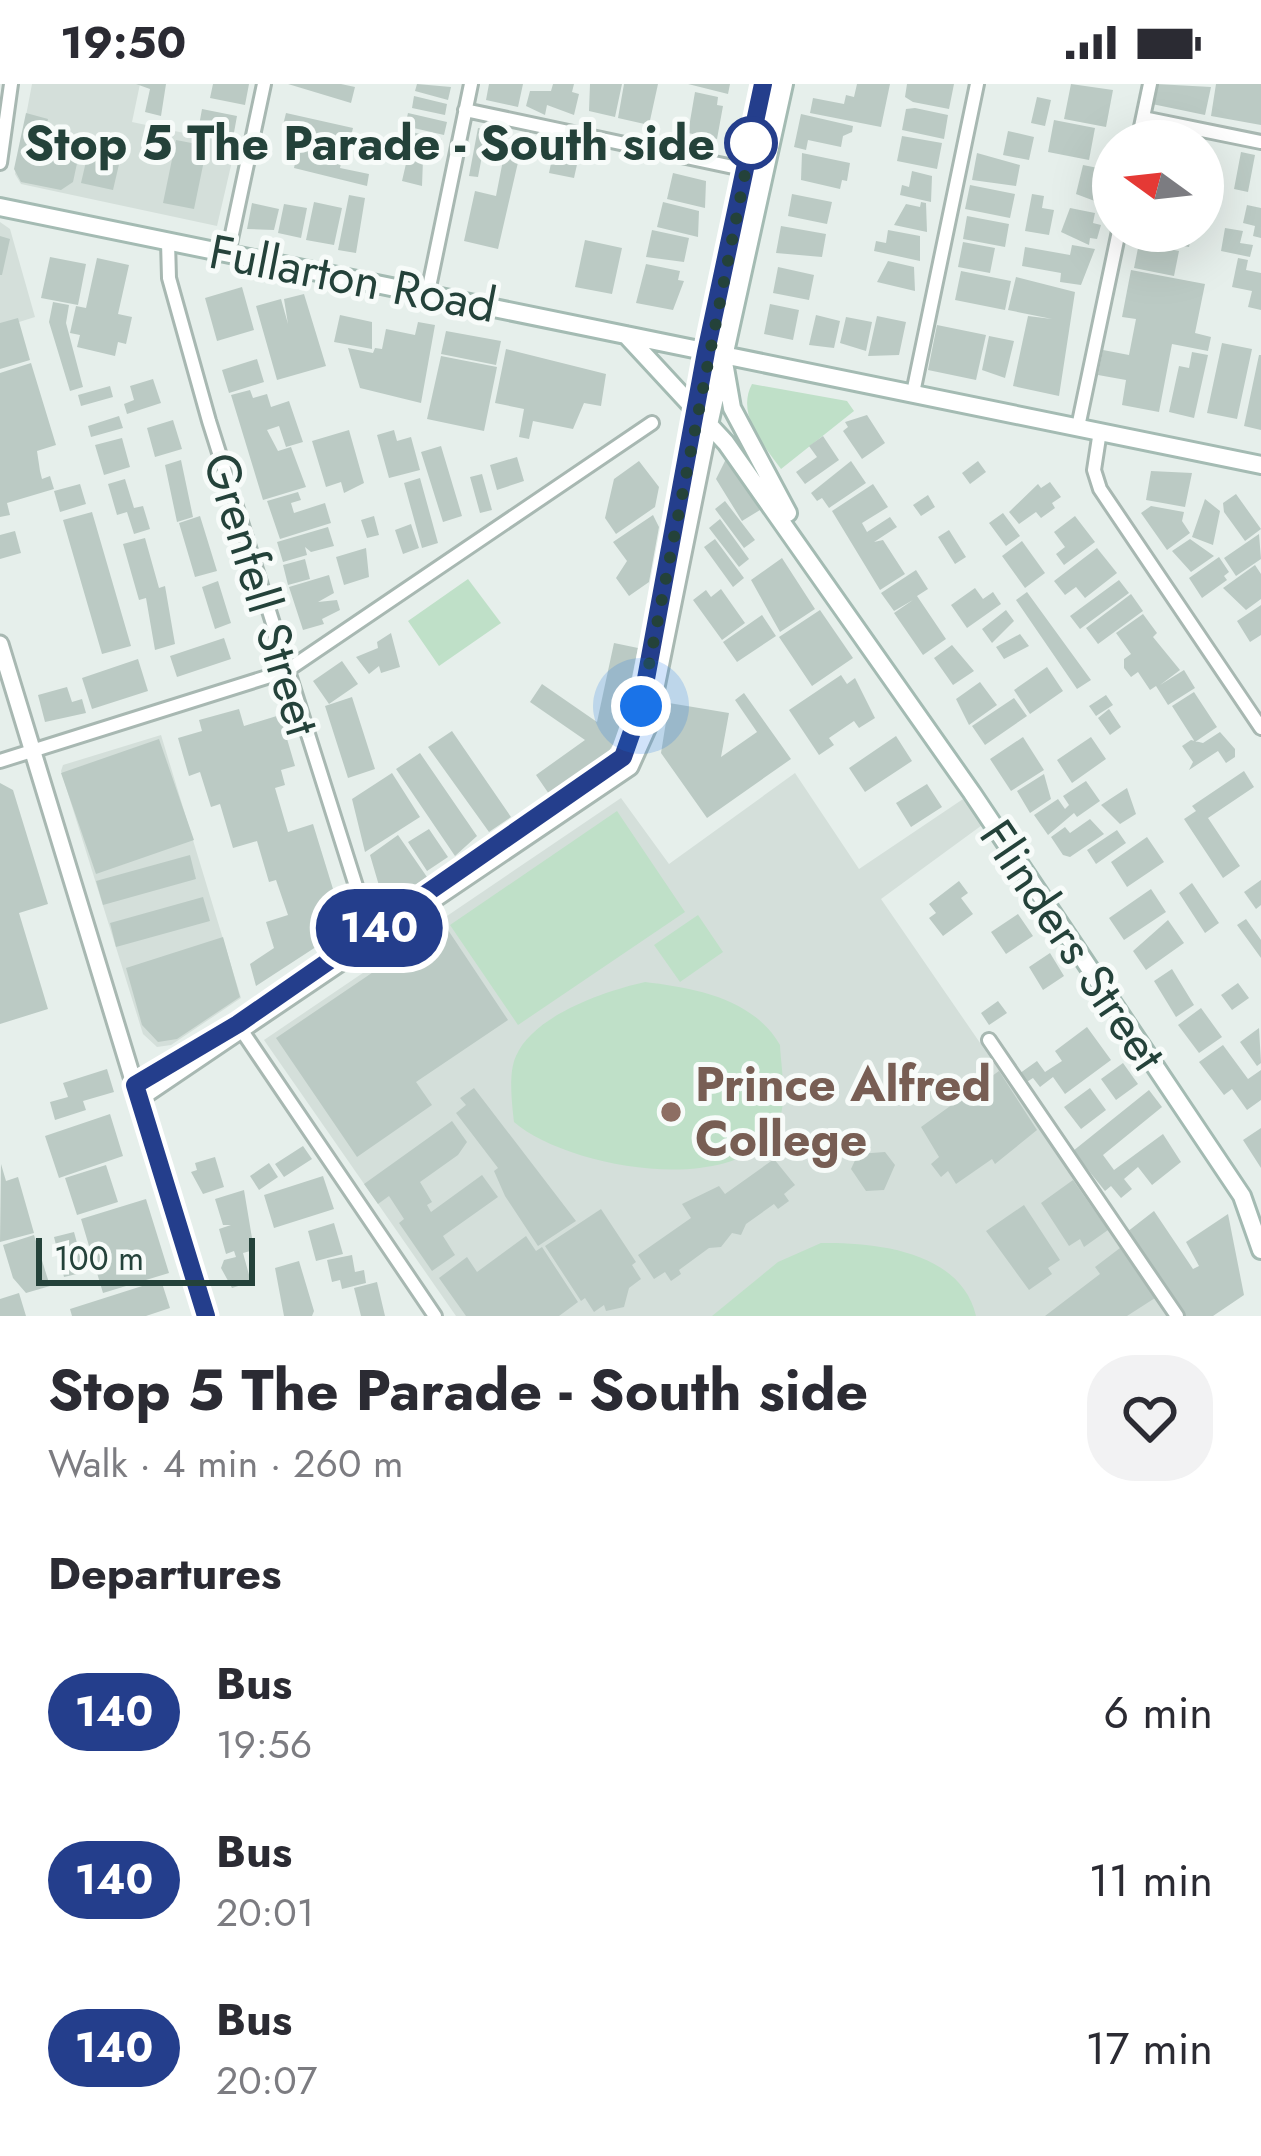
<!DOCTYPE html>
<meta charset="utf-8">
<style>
body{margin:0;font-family:Jost,sans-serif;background:#f2f2f3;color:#2b2b33;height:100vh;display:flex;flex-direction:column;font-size:45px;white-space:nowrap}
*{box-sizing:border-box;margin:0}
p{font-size:39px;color:#7c7c81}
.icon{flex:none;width:66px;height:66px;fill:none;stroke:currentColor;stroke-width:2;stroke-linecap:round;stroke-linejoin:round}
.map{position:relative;height:1232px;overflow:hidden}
.drawer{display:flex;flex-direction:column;background:#fff;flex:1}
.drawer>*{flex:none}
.badge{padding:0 24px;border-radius:39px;font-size:42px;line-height:78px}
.needle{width:78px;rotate:285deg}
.controls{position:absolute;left:1092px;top:36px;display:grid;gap:24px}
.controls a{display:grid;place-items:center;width:132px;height:132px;border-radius:50%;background:#fff;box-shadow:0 12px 48px #0002;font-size:60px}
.scale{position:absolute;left:36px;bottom:30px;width:219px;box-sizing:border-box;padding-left:12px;border:6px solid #24423a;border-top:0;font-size:33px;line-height:42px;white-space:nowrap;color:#24423a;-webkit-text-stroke:9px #f7fbf9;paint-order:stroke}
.you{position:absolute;width:60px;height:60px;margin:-30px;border:9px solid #fff;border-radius:50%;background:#1a73e8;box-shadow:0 0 0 18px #1a73e833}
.map>.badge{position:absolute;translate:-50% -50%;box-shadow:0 0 0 6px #fff}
h2{padding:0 48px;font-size:45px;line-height:108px}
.round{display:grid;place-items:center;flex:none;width:126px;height:126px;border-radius:48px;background:#f2f2f3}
.overview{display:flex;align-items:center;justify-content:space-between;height:204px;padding:0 48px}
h1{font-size:57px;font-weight:700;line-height:90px}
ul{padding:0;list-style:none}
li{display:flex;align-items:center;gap:36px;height:168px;padding:0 48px}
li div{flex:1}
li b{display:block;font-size:45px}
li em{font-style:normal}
li .badge{min-width:132px;font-weight:700;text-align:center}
.status{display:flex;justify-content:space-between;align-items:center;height:84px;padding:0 60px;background:#fff;direction:ltr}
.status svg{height:33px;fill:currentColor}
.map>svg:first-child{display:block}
.built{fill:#d4dfda}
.green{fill:#bfe0c8}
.building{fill:#bbcac4}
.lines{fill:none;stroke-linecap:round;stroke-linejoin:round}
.minor-casing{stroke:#a8b8b2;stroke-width:18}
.tertiary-casing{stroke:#a8b8b2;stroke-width:21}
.secondary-casing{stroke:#a4bbb3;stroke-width:22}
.minor{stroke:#fff;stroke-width:12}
.tertiary{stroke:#fff;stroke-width:15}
.secondary{stroke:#fff;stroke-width:16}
.line-casing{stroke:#fff;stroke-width:27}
.line{stroke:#243e8c;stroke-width:18}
.walk{stroke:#24423a;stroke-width:12;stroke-dasharray:0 21.6}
.stop-dot{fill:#fff;stroke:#243e8c;stroke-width:6}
.education-dot{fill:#8d6e63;stroke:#f7fbf9;stroke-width:4.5}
.labels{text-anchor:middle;stroke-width:10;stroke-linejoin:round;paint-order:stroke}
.stop-label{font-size:48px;font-weight:bold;fill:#24423a;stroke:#f7fbf9;text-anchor:end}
.street-label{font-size:48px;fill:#24423a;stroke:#f7fbf9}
.education-label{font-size:48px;font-weight:bold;fill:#785e54;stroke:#f7fbf9;text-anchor:start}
</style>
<div class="status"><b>19:50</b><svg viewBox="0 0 49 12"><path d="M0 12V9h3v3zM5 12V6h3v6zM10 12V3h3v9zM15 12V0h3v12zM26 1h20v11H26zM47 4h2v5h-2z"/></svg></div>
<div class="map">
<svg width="1261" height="1232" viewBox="0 0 1261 1232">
<rect width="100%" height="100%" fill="#e6efeb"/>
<path class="built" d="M32 0H140L132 38 236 60 217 142 21 100 15 90Z
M0 138 10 145 35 233 0 244Z
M161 651 241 914 171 961 157 963 143 950 61 687 63 681Z
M795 689 859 785 972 709 989 736 881 815 1168 1232H456L264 956 621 714 669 780Z"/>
<path class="green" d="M752 300 847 317 854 327 781 385C763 360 736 330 752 300Z
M468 495 501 539 439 582 408 537Z
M617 727 685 828 518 941 450 841Z
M698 831 723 868 680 898 654 861Z
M645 898C694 904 753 914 780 961 781 986 789 1020 776 1043 735 1115 565 1083 514 1038 512 1019 508 989 516 972 534 931 605 907 645 898Z
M821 1159C875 1158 961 1167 976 1232H712L778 1178Z"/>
<path class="building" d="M166 0 161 32 145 28 150 5 136 0Z
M213 0H249L245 21 210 14Z
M288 0H341L355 3 351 19Z
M417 0 451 3 448 16 415 7Z
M489 0H523L518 23 486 16Z
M553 0H574L572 8 579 10 574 31 547 21 545 31 526 22 530 7H551Z
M590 0H622L615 33 589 27Z
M624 0H658L649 41 618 34Z
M688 0H730L728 10Z
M857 0H890L881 43 810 29 813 14 844 20 846 11 854 13Z
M907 0H954L949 25 913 18 905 13Z
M1071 0 1113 6 1106 43 1064 35Z
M1156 0 1211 3 1205 31 1152 20Z
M1216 0H1261V41L1211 32Z
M695 8 718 13 717 21 723 22 717 55 688 49Z
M414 12 447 20 445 31 412 24Z
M1037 13 1051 16 1045 42 1031 39Z
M915 24 948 31 944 55 902 46 906 25Z
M202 25 237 32 233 54 198 47Z
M26 29 48 35 42 62 79 70 73 98 61 106 21 98 14 85Z
M286 29 353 44 349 60 282 45Z
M408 29 447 38 444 51 405 42Z
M801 30 853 42 852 48 843 52 841 63 808 56 806 66 794 63Z
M1054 36 1095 44 1089 76 1048 68Z
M478 44 487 46 478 93 469 92Z
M1154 45 1204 55 1203 57H1152Z
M407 47 442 55 439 68 404 60Z
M1008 47 1034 53 1029 76 1003 71Z
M902 52 942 59 937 85 897 77Z
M176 56 207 62 194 125 163 119Z
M299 60 343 69 340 84 369 90 367 102 294 84Z
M555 60 572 64 570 74 578 76 574 94 549 89Z
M1241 68 1255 71 1248 108 1234 105Z
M88 69 120 76 113 106 81 99Z
M802 69 850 79 847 97 842 96 840 105 801 96Z
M977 69 1020 81 1016 102 972 96Z
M408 71 423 75 422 102 402 97Z
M504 71 519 74 498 165 464 157 475 107 496 112Z
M1083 81 1113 87 1108 113 1101 112 1100 119 1076 110Z
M912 87 932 92 931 118 900 111 902 101 909 103Z
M673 89 706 97 705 124 667 115Z
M970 101 1015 110 1010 134 965 125Z
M792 110 832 118 827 140 788 132Z
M1032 110 1044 112 1042 124 1054 126 1049 151 1025 147Z
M349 111 365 114 356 169 338 166Z
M314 118 342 124 334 161 306 156Z
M663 118 699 127 698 153 657 143Z
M921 118 926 119 927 148 894 141 906 120 920 123Z
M252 119 279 125 274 146 247 145Z
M284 120 307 124 301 154 278 149Z
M1247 121 1261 124V154L1253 152 1255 142 1243 139Z
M1070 124 1095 129 1093 139 1101 141 1097 155 1090 154 1089 161 1061 148Z
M967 132 1009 140 1005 163 963 155Z
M781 142 826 150 822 173 776 169Z
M1225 144 1243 147 1240 159 1253 161 1250 173 1221 167Z
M652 146 689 154 684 178 646 173Z
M888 146 920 152V177L874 167 876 157 886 159Z
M1137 147H1186L1192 148 1189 163 1136 153Z
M0 152 10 155 2 191H0Z
M585 156 622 164 612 210 575 203Z
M963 158 995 164 990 189 958 183Z
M1139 159 1179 167 1174 192 1134 184Z
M1072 161 1095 165 1081 201 1060 198 1061 189 1022 182 1025 163 1070 171Z
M50 173 86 180 78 221 41 214Z
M97 174 129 181 118 230 132 233 126 260 118 258 115 272 77 263 80 251 70 249 76 222 86 224Z
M1238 174 1248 176 1246 186 1261 189V226L1248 223 1252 207 1232 203Z
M888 177 914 183 915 207 877 198Z
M646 180 680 187 678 196 684 197 673 226 636 219Z
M778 183 814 191 809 216 773 209Z
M1131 186 1205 200 1195 249 1211 253 1208 267 1172 260 1159 328 1122 321 1126 296 1098 291 1103 266 1129 271 1136 235 1122 233Z
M961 187 1011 197 1005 226 955 216Z
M1016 193 1075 208 1059 312 1013 302 1028 232 1052 235 1008 226Z
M242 203 254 246 217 257 205 214Z
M304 210 326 282 277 296 256 222 281 215 288 240 284 215Z
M53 218 69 221 66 239 83 303 70 307 49 238Z
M770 220 799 226 793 256 764 250Z
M340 231 372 238V265L334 258Z
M816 231 840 237 834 264 809 261Z
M877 232 906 238 899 271 868 272Z
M846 233 872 238 866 267 840 259Z
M18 234 30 276 0 285V239Z
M418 238 435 241 421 319 360 304 348 264 373 269 375 264 382 265 386 245 415 251Z
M937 241 986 251 976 296 928 286Z
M446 247 501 257 496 281 441 270Z
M989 252 1014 257 1005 294 982 286Z
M1222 259 1252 265 1237 335 1207 329Z
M506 265 606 290 601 322 584 319 573 345 533 337 529 355 519 353 524 325 495 319Z
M1192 268 1208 271 1194 334 1169 328 1179 282 1189 284Z
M1259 271H1261V346L1244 342Z
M441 272 497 283 484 347 427 335Z
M257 275 264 298 229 309 222 286Z
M31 279 56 361 37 367 40 387 42 395 50 392 54 405 7 419 10 431 0 433V289Z
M153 295 161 319 127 330 124 320 134 316 130 302Z
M110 302 113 313 81 322 78 311Z
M250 306 253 314 267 310 271 323 289 317 303 358 286 363 279 342 267 346 278 367 291 363 306 403 263 416 231 311Z
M867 331 885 359 862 375 843 347 848 343 845 338Z
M119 332 123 344 91 353 88 342Z
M173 336 182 365 155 373 147 344Z
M349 346 364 399 344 409 341 398 326 403 312 357Z
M394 346 397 357 411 353 420 386 389 394 377 351Z
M823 352 839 376 805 400 796 388 817 373 809 362Z
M122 354 130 383 104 391 95 361Z
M441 362 462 432 443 438 421 368Z
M517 373 524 397 497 406 490 381Z
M727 373 760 426 742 437 716 395Z
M181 376 193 433 177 438 165 381Z
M639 377 659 403 655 423 616 450 605 434 614 395Z
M851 377 866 399 829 424 822 414 817 417 811 409Z
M978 377 986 388 970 400 962 389Z
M1151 387 1192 389 1185 423 1146 416Z
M482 390 492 426 480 429 470 393Z
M420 394 438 459 422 464 404 399Z
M125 395 134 424 143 422 150 445 134 450 127 428 117 431 108 400Z
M1050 398 1061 413 1052 419 1055 424 1041 434 1036 428 1019 440 1009 428 1038 400 1041 404Z
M80 400 86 420 60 428 54 407Z
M873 400 888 423 862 439 867 448 890 433 897 443 874 458 883 456 905 490 880 506 832 427Z
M298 408 301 416 291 419 294 429 325 419 331 439 280 455 267 417Z
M1236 410 1261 445 1245 457 1224 428 1223 419Z
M928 411 935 423 921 432 913 421Z
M1205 415 1220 427 1213 461 1192 453Z
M725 417 755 456 744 464 715 425Z
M1151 422 1184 428 1182 437 1190 449 1167 466 1141 429Z
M92 428 131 562 102 570 63 436Z
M1003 429 1020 452 1006 462 989 439Z
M653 431 659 443 649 498 629 512 616 494 627 477 613 458Z
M200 432 217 487 195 493 179 439Z
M374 432 379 451 367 454 361 436Z
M1075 432 1095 458 1064 481 1056 470 1065 463 1054 448Z
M720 435 749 475 739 483 709 444Z
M411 440 419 464 403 470 395 446Z
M328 443 334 462 311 468 305 463 307 471 283 478 277 458Z
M949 446 966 473 955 480 938 453Z
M15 447 21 469 0 475V451Z
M1259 450 1261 475 1236 492 1224 474Z
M145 454 159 504 165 502 175 560 155 566 146 514 139 516 123 460Z
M715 455 744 494 733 503 704 463Z
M1190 455 1214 472 1191 488 1172 467Z
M1022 457 1045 489 1025 504 1002 472Z
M366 464 369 493 344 501 336 473Z
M1097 464 1117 489 1085 514 1076 503 1065 511 1054 497Z
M1219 473 1229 488 1224 492 1227 496 1202 514 1189 494Z
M782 474 815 525 780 548 751 496Z
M305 475 310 495 288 501 283 481Z
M1255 481 1261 490V515L1246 526 1223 504Z
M916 486 928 505 917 512 946 555 923 571 894 529 913 516 894 527 881 509Z
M329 491 334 509 318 518 337 516 340 526 322 535 324 540 303 546 289 503Z
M1119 496 1129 509 1080 545 1070 532Z
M218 497 231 539 215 545 202 503Z
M975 504 983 515 993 508 1001 520 967 544 951 521Z
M721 505 745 539 722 556 693 516 706 506 711 513Z
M1027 508 1091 596 1077 605 1016 516Z
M1131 510 1143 527 1098 560 1086 544Z
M1261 521V551L1250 558 1237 537Z
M820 526 853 574 812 602 779 553Z
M1006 526 1014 537 992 559 982 545Z
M1143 530 1157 549 1153 553 1180 586 1160 601 1184 586 1195 604 1168 621 1156 602 1150 606 1138 588 1131 593 1124 584V575L1131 570 1116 549Z
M762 531 776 552 737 578 723 558Z
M391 549 400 583 381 589 379 582 369 590 356 573 378 564 377 558Z
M1020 550 1029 562 1004 575 996 563Z
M224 554 231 575 177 593 170 572Z
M614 559 638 564 620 650 607 670 549 710 536 691 585 656 530 618 542 600 597 638Z
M952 561 974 587 953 601 934 574Z
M138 575 148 607 92 625 82 594Z
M342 577 358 600 329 620 313 597Z
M1047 583 1063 607 1030 630 1014 606Z
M841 591 847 600 855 594 875 634 859 644 854 637 829 654 834 661 819 671 789 626Z
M980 598 997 621 969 641 956 615Z
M67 603 72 618 82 615 86 629 45 638 38 611Z
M1194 608 1217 643 1195 658 1172 622Z
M744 609 791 675 707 734 661 669 669 619 729 629 721 673 757 648 735 616Z
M1106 611 1113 621 1096 632 1089 622Z
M352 613 375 685 348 694 325 622Z
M1014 614 1027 632 985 661 972 642Z
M239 625 244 642 280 631 295 682 281 686 285 701 275 704 288 748 313 740 345 844 256 902 250 880 274 864 266 838 288 831 276 796 269 798 257 757 233 764 220 720 211 723 200 688 189 692 178 654 202 647 199 636Z
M1109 625 1121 643 1110 651 1098 634Z
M452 647 511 733 489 748 428 663Z
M1220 648 1235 665V673L1226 679 1218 667 1189 686 1193 678 1182 662 1191 656 1203 659Z
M896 652 912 677 865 708 849 684Z
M1023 653 1044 686 1011 707 990 675Z
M1091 653 1106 675 1072 699 1057 676Z
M159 655 194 756 96 790 61 689Z
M420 669 477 752 455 772 396 685Z
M1244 687 1254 703 1208 734 1240 782 1223 794 1184 735 1196 727 1192 722Z
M392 689 420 733 365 768 352 715Z
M1044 690 1051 715 1030 729 1017 707Z
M1086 697 1100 717 1077 733 1074 729 1048 751 1034 731 1058 715 1065 725 1069 721 1063 712Z
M0 699 13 706 48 820 19 829 48 925 0 940Z
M927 700 942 723 911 743 896 719Z
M1127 704 1136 730 1120 740 1101 721Z
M1090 735 1104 750 1070 773 1063 771 1051 753 1065 743 1070 749Z
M429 745 448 773 427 787 408 758Z
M1117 746 1126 759 1096 780 1087 766Z
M398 751 427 793 385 822 370 771Z
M1147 753 1164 778 1127 803 1111 778Z
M190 771 196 795 103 821 96 797Z
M1261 796V821L1256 825 1244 808Z
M959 797 968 809 961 814 973 830 943 852 929 834 936 829 929 820Z
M1192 799 1219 839 1205 849 1179 809Z
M1151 805 1166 828 1124 856 1109 834Z
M203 813 210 837 116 863 110 839Z
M1018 830 1033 852 1006 870 991 848Z
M1246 835 1261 856V874L1237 841Z
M1168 836 1184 859 1146 886 1133 867Z
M444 840 508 936 416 998 432 1021 357 1073 276 954Z
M223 853 240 913 177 955 158 958 142 941 126 884Z
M1050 869 1064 892 1043 906 1029 883Z
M1172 885 1194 921 1176 933 1154 897Z
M1238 899 1249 914 1232 926 1221 911Z
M998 917 1007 929 989 941 981 929Z
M1201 924 1222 953 1199 969 1178 941Z
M1087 943 1111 976 1065 1010 1053 993 1040 1003 1033 994 1022 1001 1016 992 1037 977 1045 988 1062 977 1055 967Z
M1259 944 1261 979 1257 982 1240 958Z
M1223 961 1248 995 1261 986V1016L1247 1026 1232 1005 1224 1011 1199 978Z
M1123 979 1138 1000 1116 1016 1101 995Z
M107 985 114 1008 83 1017 86 1026 55 1036 50 1018 68 1013 63 999Z
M999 987 1037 1046 995 1080 992 1075 956 1100 948 1087 941 1093 931 1080 939 1073 921 1043Z
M474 1004 576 1137 538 1162 505 1112 494 1087 498 1084 456 1029 466 1021 460 1014Z
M1090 1004 1106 1026 1081 1045 1064 1023Z
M1149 1006 1162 1023 1103 1071 1114 1086 1163 1050 1181 1078 1152 1101 1138 1083 1124 1095 1132 1105 1121 1114 1111 1102 1105 1107 1073 1067Z
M110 1030 123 1072 59 1094 45 1052Z
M452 1037 467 1058 458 1071 420 1098 432 1118 427 1121 431 1128 482 1091 498 1113 443 1152 455 1171 432 1187 399 1139 404 1135 389 1112 378 1120 364 1100Z
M1261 1044V1084L1243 1056Z
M303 1062 312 1075 284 1093 275 1080Z
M885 1068 895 1081 884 1106 866 1107 851 1085 858 1070Z
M215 1073 224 1103 203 1110 191 1088 197 1086 195 1079Z
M774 1075 795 1101 784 1110 789 1117 778 1125 774 1120 746 1140 741 1151 732 1149 721 1163 709 1164 679 1186 681 1190 671 1197 665 1188 654 1195 638 1171 691 1134 682 1120 719 1102 725 1110Z
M269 1079 278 1093 259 1106 250 1092Z
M1 1080 6 1097 18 1093 34 1149 0 1158Z
M106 1081 118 1118 77 1131 65 1094Z
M323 1092 334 1125 274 1144 264 1111Z
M1073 1096 1108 1146 1084 1163 1080 1155 1069 1162 1041 1119Z
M244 1106 254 1166 243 1169 251 1198 232 1204 221 1184 224 1176 236 1173 234 1167 226 1170 219 1145 231 1141H223L215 1115Z
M146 1115 169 1189 103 1209 81 1135Z
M1024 1121 1060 1176 1048 1184 1052 1190 1029 1206 986 1147Z
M601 1125 636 1178 632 1181 641 1195 629 1204 624 1223 606 1227 604 1221 594 1228 585 1214 581 1217 545 1162Z
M1154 1127 1193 1185 1199 1182 1186 1158 1228 1130 1244 1211 1213 1232H1184L1127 1148Z
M334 1139 343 1170 316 1177 308 1147Z
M74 1148 85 1188 64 1193 54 1153Z
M34 1151 50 1202 26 1209 13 1194 3 1161Z
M526 1152 536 1167 542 1163 578 1218 559 1232H466L439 1194 467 1173 477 1188Z
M1120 1164 1155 1214 1127 1232H1045L1100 1190 1095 1183Z
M352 1171 355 1188 364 1186 366 1199 342 1205 340 1196 332 1198 327 1176Z
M299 1177 314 1227 312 1232H284L275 1184Z
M161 1196 170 1224 146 1232H72L70 1225Z
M377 1198 385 1232H361L354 1204Z
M19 1209 26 1232H0V1215Z"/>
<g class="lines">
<g class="minor-casing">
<path id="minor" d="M465 26 752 87
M1143 34 1261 58
M1138 57 1150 0
M0 79 11 0
M168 158 169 194 209 337 374 859
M228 169 264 0
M428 208 471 0
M913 309 977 0
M1078 343 1119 147
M1100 347 1094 386 1100 405 1261 644
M0 677 286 587 652 339
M238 941 435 1232
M989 956 1177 1232"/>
</g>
<g class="tertiary-casing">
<path id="tertiary" d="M0 560 205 1232
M651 573 695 326
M533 739 623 673 645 602
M135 1001 250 931
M139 1015 630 683 648 643 709 341"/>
</g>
<g class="secondary-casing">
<path id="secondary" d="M0 123 1261 381
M626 251 726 359 972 709 1242 1112 1261 1166
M725 284 732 324 788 429
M695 326 763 0
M709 341 784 0"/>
</g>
<use href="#minor" class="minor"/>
<use href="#tertiary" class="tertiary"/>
<use href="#secondary" class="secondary"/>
</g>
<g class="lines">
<g class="line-casing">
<path id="line" d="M206 1232 135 1001 238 940 623 673 641 622 706 268 763 0"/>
</g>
<use href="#line" class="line"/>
<path class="walk" d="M641 622 751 59"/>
</g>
<circle class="stop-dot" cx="751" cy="59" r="24"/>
<circle class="education-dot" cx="671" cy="1028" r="12"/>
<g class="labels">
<g class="stop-label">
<text x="715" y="76">Stop 5 The Parade - South side</text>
</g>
<g class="street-label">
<text transform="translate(353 194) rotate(11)" y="17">Fullarton Road</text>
<text transform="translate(262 510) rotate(73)" y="17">Grenfell Street</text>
<text transform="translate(1073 861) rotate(56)" y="17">Flinders Street</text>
</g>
<g class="education-label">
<text x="695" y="1017">Prince Alfred<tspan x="695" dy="55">College</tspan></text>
</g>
</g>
</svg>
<div class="controls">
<a><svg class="needle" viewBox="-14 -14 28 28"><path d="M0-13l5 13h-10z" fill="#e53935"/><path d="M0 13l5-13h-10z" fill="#7c7c81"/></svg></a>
</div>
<div class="scale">100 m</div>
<div class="you" style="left:641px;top:622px"></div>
<b class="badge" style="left:379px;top:844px;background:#243e8c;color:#fff">140</b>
</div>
<section class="drawer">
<div class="overview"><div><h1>Stop 5 The Parade - South side</h1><p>Walk · 4 min · 260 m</p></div><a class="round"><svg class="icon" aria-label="heart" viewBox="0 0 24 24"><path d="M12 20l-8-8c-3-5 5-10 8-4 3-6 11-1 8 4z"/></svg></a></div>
<h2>Departures</h2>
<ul>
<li><span class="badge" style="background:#243e8c;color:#fff">140</span><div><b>Bus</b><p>19:56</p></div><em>6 min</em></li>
<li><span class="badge" style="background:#243e8c;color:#fff">140</span><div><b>Bus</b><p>20:01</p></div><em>11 min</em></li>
<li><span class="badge" style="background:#243e8c;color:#fff">140</span><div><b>Bus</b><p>20:07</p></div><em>17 min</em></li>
</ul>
</section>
